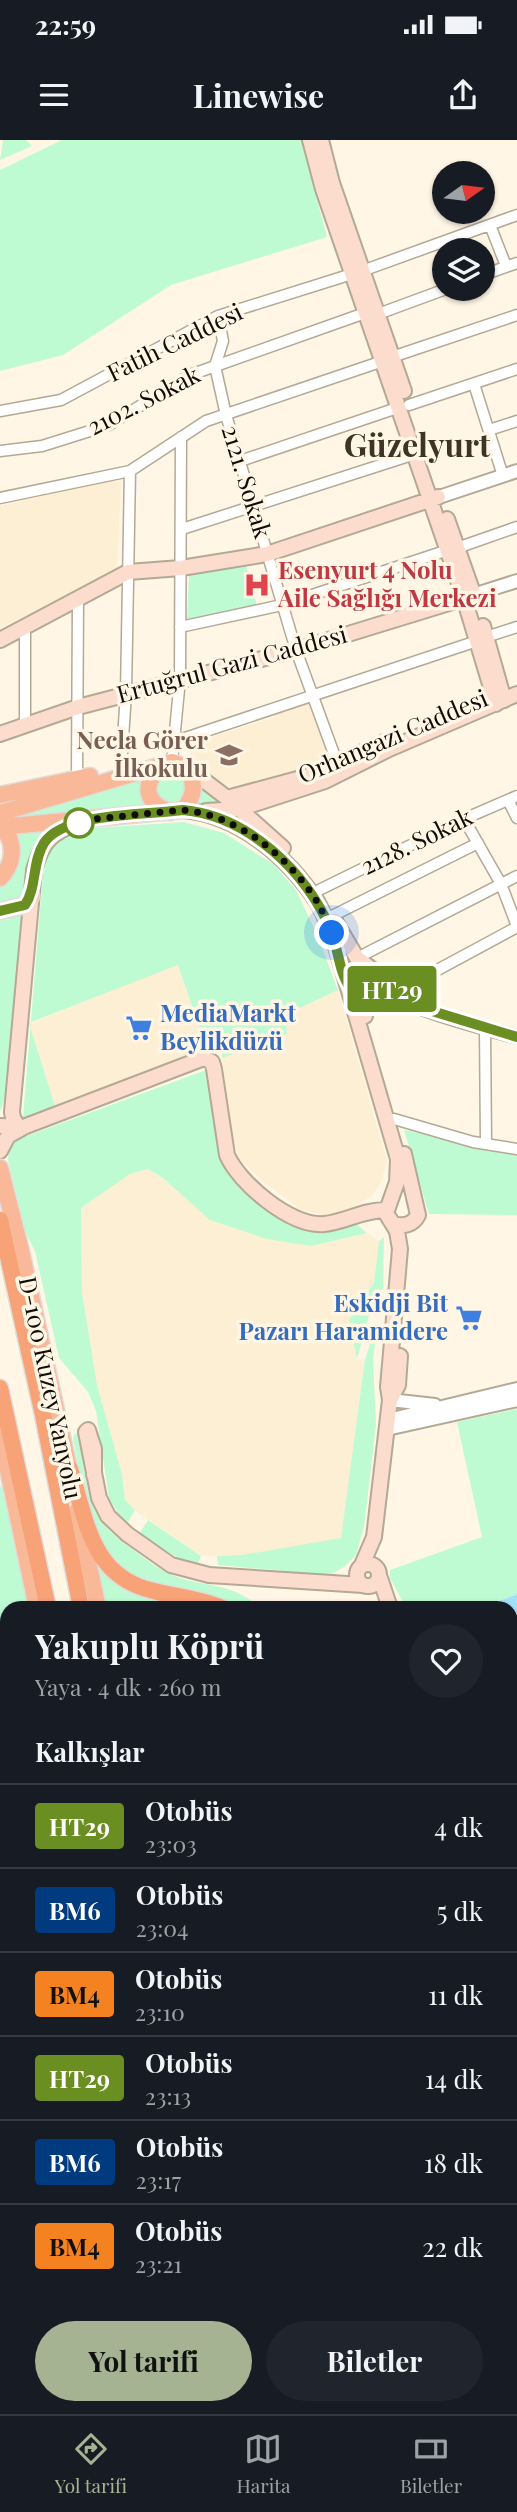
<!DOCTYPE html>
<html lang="tr">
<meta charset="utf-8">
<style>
body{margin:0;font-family:"Playfair Display",serif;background:#20242c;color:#f1f3f6;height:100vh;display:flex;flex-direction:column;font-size:26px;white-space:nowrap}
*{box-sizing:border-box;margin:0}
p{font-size:23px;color:#9ea1a6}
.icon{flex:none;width:38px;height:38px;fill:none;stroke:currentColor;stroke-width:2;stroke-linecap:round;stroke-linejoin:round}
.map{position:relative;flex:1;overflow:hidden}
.panel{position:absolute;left:0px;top:1461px;width:518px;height:814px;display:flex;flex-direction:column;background:#171b24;border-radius:21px 21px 0 0;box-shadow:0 2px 5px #0004}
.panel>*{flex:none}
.badge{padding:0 14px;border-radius:5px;font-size:24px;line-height:46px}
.needle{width:46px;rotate:76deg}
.fabs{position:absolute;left:432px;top:21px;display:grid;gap:14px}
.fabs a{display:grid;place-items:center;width:63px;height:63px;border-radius:50%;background:#171b24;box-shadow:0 2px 5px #0004;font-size:35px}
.you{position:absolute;width:35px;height:35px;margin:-18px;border:5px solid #fff;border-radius:50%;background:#1a73e8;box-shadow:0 0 0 10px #1a73e833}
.map>.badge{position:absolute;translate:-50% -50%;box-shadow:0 0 0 4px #fff}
h2{padding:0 35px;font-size:26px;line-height:63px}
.round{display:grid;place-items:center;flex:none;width:74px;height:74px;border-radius:37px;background:#20242c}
.head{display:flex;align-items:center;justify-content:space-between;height:119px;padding:0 35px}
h1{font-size:33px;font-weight:700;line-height:52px}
.button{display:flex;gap:14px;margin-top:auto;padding:14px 35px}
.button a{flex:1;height:80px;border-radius:42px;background:#a5b392;color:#111;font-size:28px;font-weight:700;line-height:80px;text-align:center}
.button a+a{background:#20242c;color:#f1f3f6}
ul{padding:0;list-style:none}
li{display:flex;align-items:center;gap:21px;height:84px;padding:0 35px;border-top:2px solid #363941}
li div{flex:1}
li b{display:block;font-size:26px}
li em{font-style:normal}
li .badge{min-width:77px;font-weight:700;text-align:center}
.status{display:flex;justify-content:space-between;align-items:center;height:49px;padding:0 35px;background:#171b24;direction:ltr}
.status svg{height:19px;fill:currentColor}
header{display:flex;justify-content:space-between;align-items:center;height:91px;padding:0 35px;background:#171b24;font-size:32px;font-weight:700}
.tab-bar{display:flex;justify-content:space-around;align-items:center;height:98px;border-top:2px solid #363941;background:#171b24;font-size:19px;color:#9ea1a6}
.tab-bar a{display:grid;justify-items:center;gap:4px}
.tab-bar .current{color:#a5b392}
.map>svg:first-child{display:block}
.built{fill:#fdefd3}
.green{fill:#befbd3}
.water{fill:#a3e1f8}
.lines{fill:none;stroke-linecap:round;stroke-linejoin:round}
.minor-casing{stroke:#b3a995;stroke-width:13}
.tertiary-casing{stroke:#b3a995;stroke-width:16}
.secondary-casing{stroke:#b3a995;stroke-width:18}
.primary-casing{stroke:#dedddc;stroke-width:19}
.trunk-casing{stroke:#dedddc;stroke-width:19}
.minor{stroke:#fff;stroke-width:10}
.tertiary{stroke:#fff;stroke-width:12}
.secondary{stroke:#fcdccc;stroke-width:14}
.primary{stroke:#f9b999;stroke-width:16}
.trunk{stroke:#f7a277;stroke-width:16}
.line-casing{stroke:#fff;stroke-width:16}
.line{stroke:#6b8e23;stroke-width:10}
.walk{stroke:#100c06;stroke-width:7;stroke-dasharray:0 12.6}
.stop-dot{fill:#fff;stroke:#6b8e23;stroke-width:3.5}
.labels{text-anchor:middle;stroke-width:7;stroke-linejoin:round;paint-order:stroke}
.street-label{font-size:24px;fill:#100c06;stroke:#fff6e6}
.health-label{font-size:24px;font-weight:bold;fill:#be3a42;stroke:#fff6e6;text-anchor:start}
.education-label{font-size:24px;font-weight:bold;fill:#785e54;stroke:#fff6e6;text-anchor:end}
.shop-label{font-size:24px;font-weight:bold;fill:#366cbe;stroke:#fff6e6;text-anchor:start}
.district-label{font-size:32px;font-weight:bold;fill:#3d3424;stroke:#fff6e6}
</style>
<div class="status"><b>22:59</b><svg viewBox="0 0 49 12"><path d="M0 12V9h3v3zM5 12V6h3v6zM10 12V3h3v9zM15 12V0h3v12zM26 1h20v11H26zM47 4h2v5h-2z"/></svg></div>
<header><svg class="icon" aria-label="menu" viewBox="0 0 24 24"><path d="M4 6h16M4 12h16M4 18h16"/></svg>Linewise<svg class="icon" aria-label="share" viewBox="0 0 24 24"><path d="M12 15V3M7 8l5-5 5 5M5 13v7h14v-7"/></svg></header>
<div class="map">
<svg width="517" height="2274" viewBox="0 0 517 2274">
<rect width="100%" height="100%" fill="#fff6e6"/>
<path class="built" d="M108 341 121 342 117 431 0 488V366Z
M309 563 329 620 276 639 243 648 221 645 194 621 187 605 275 577V574Z
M178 824 206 907 55 966 29 884Z
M338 850 387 1021 381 1042 372 1056 345 1071 324 1075 301 1070 265 1043 239 1019 233 996 222 918 287 894 284 875Z
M148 1029 163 1038 311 1106 367 1093 379 1101 374 1142 349 1180 357 1219H365L341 1399 242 1415 201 1416 135 1370 125 1360 122 1334 97 1245 82 1152 81 1068 130 1034Z
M7 1929V2268H92L90 2274H0V1932Z
M517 2000V2150L511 2140V2001Z
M193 2268H347L348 2270 343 2274H198Z"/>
<path class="green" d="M3 0H26L32 6 0 20Z
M62 0H301L327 97 171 145 63 215 0 231V30Z
M246 425 257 466 187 479 189 435Z
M156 647a16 16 0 1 1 32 0a16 16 0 1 1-32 0Z
M146 636 154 668 0 683V678Z
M198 644 226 666 192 667Z
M184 682 224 693 273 724 296 750 318 797 338 850 285 875 287 894 222 918V908L206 907 178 825 29 883 55 966 23 978 44 722C53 705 61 696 79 689Z
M52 687 42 696 30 720 7 951 0 972V746L19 715 17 692Z
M206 930C217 954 212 985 218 1010 225 1041 277 1084 307 1090 324 1093 339 1088 354 1082L367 1093 311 1106 267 1099 210 1080 163 1038 148 1029 130 1034 81 1068 82 1152 97 1245 122 1334 125 1360 135 1370 128 1382 118 1373 109 1358 96 1271 88 1252 59 1218 35 1111 26 1094 8 1020 9 1006 16 1000Z
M404 990 517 1012V1075L429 1074Z
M384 1097 383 1148 372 1165 357 1219 349 1180 374 1142 379 1101Z
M378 1182 373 1220 376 1285 364 1387 356 1415 344 1427 329 1435 218 1425 217 1416 242 1415 341 1398 365 1219Z
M517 1269V1454L480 1468H406L390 1438V1430L482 1397 457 1282Z
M75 1293 79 1295C84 1323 85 1360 103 1383 111 1394 124 1403 135 1411 150 1423 168 1436 187 1440 220 1448 233 1445 261 1468H235L214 1458 145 1443 111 1423 87 1375 73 1298Z
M3 1336 30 1468H7V1493L0 1492V1349Z
M148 1380 201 1416 197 1425 183 1421 139 1394Z
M95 1422 108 1434 208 1468H105Z
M0 1505 7 1508V1641L0 1640Z
M7 1693V1806L0 1818V1695Z"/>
<path class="water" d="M517 1454V1473L511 1475V1468H480Z"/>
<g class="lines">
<g class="minor-casing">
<path id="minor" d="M490 85 506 126
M362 131 517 75
M483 135 517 123
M378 174 446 149
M218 176 223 201 215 226 226 275 296 510 338 625
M392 217 517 175
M474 244 503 336
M409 265 517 229
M0 271 61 260 218 176 352 134
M489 290 517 281
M0 311 42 306 109 285 190 235 365 173
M240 321 400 267
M0 358 130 331 206 281 383 221
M182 389 415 314
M457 408 517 387
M180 487 282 465 448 410
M486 497 517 487
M25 584V486
M176 601 477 501
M172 622 180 539 181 297
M121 629 126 553 130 331
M77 639 78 459
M508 660 517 678
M464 679 501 744 517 786
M319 750 464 679 517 656
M332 776 478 703
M357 818 517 736
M404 848 517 787
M485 888 486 1004
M394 979 473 1002 517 1009
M0 2133 7 2128
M0 2182 7 2177
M0 2239 7 2233
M353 2268 357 2274
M21 2274 29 2268"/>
</g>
<g class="tertiary-casing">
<path id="tertiary" d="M439 357 517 331
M473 455 517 441
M371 847C393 844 402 860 421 868 452 880 485 888 517 897
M390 1260 435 1265
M388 1280 517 1249
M387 1289 517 1260
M0 2023 7 2035
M0 2071 7 2068
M511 2157 517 2167
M511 2175 517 2186"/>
</g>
<g class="secondary-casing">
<path id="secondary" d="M310 0 323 49 464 458 496 564
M321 0 332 43 404 251
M447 379 473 453
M483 486 504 560
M0 500 128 432 181 428 267 414 438 357
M0 594 78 567 296 510 472 456
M189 629 227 658 283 708
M227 658 316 634 384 602
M183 670C239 675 288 717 318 763 323 772 327 783 332 793L398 1019 397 1042 386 1073 397 1091 400 1109 388 1247 390 1260
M206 671 239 669 325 641 389 609 517 554
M335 781 357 818 374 831C379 851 356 847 365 876
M0 986 24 987
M19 988 13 978 12 972 34 730C42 702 51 692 79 683
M0 1011 8 996 26 986 204 918 212 922 214 929 227 1015C239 1043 291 1087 324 1084 346 1082 362 1070 386 1070
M393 1084C403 1087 413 1085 418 1075L404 1014
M94 1335V1309L88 1290 86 1292 99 1358 108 1376 127 1394 171 1425 209 1435 363 1445
M357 1435a11 11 0 1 1 22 0a11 11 0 1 1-22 0Z
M362 1425 374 1397 390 1260 398 1245 400 1216
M380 1438 390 1468
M511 1541 517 1540
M511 1964 517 1962
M511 1975 517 1974"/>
</g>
<g class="primary-casing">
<path id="primary" d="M163 625C142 642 143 662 170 672
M0 655 90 636
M0 673 172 622 189 629C195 646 195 656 183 670L0 687
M0 691 7 693C15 709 13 725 0 738
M0 771 25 765 31 756
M0 1028 21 1111 72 1342
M0 1292 37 1468
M77 1371 98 1468
M105 2274 107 2268"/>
</g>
<g class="trunk-casing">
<path id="trunk" d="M0 1080 43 1275 81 1468
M0 1248 48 1468
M70 1329C87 1380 90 1437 154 1451 177 1457 200 1458 222 1468
M0 1500 7 1502
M511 1587 517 1586
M511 1601 517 1600
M511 1624 517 1623
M0 1650 7 1651
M0 1663 7 1662
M0 1677 7 1676
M0 1691 7 1689
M0 1842 7 1846
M0 1864 7 1868
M119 2274 121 2268
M160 2274 162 2268"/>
</g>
<use href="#minor" class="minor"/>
<use href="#tertiary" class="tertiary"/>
<use href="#secondary" class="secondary"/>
<use href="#primary" class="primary"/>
<use href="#trunk" class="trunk"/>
</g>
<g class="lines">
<g class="line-casing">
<path id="line" d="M0 771 25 765C37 747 32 722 44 703 64 672 148 675 183 670 249 676 306 732 331 790 338 808 339 831 349 846L360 850 383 846 419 867 517 897"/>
</g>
<use href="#line" class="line"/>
<path class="walk" d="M79 683 76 684 94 679 183 670C238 675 289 717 318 763 323 772 327 783 332 793"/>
</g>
<defs>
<g id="hospital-bare" transform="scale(2.1)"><path d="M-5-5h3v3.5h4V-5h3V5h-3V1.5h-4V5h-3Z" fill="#e0444e" stroke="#fff6e6" stroke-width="2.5" paint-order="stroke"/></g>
<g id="school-bare" transform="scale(2.1)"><path d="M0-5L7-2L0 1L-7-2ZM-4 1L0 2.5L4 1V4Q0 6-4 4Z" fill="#8d6e63" stroke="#fff6e6" stroke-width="2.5" paint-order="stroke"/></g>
<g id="supermarket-bare" transform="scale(2.1)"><path d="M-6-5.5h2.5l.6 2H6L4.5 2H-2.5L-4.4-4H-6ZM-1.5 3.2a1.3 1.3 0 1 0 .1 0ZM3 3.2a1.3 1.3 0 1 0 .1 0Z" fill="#3f7fe0" stroke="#fff6e6" stroke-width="2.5" paint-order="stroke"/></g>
</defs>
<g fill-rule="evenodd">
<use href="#hospital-bare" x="257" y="445"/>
<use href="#school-bare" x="229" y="615"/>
<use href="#supermarket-bare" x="139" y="888"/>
<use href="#supermarket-bare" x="469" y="1178"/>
</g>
<circle class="stop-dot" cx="79" cy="683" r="14"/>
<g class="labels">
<g class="street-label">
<text transform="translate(175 203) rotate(-26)" y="8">Fatih Caddesi</text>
<text transform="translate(144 261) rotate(-27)" y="8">2102. Sokak</text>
<text transform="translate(246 342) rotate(73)" y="8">2121. Sokak</text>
<text transform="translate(232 525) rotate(-15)" y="8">Ertuğrul Gazi Caddesi</text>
<text transform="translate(393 597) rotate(-23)" y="8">Orhangazi Caddesi</text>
<text transform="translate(417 702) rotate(-26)" y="8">2128. Sokak</text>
<text transform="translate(50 1248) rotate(78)" y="8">D-100 Kuzey Yanyolu</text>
</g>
<g class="health-label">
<text x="278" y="439">Esenyurt 4 Nolu<tspan x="278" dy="28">Aile Sağlığı Merkezi</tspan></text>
</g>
<g class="education-label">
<text x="208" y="609">Necla Görer<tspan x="208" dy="28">İlkokulu</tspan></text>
</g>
<g class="shop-label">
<text x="160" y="882">MediaMarkt<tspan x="160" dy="28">Beylikdüzü</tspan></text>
<text x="448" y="1172" text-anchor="end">Eskidji Bit<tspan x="448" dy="28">Pazarı Haramidere</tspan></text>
</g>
<g class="district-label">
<text x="417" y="317">Güzelyurt</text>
</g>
</g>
</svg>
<div class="fabs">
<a><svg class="needle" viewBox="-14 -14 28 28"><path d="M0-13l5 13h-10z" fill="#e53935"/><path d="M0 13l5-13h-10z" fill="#9ea1a6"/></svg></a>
<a><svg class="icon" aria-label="layers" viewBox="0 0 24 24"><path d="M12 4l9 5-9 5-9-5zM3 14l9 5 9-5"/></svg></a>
</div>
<div class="you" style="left:332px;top:793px"></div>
<b class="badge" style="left:392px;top:849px;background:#6b8e23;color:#fff">HT29</b>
<section class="panel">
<div class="head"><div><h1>Yakuplu Köprü</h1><p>Yaya · 4 dk · 260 m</p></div><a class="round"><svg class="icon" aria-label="heart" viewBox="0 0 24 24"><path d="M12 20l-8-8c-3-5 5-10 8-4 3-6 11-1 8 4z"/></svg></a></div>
<h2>Kalkışlar</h2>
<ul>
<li><span class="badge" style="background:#6b8e23;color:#fff">HT29</span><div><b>Otobüs</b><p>23:03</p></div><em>4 dk</em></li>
<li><span class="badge" style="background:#003b80;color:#fff">BM6</span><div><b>Otobüs</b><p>23:04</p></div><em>5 dk</em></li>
<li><span class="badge" style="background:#f58220;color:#111">BM4</span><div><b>Otobüs</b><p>23:10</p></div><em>11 dk</em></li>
<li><span class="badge" style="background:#6b8e23;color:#fff">HT29</span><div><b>Otobüs</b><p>23:13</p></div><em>14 dk</em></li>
<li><span class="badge" style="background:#003b80;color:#fff">BM6</span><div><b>Otobüs</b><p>23:17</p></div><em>18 dk</em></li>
<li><span class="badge" style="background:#f58220;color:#111">BM4</span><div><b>Otobüs</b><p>23:21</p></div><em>22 dk</em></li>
</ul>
<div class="button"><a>Yol tarifi</a><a>Biletler</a></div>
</section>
</div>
<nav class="tab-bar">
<a class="current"><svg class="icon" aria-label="directions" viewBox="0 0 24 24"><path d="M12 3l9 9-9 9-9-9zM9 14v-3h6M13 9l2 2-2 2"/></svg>Yol tarifi</a>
<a><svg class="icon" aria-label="map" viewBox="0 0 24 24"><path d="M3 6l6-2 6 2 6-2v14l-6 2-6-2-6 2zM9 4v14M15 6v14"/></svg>Harita</a>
<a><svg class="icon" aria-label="tickets" viewBox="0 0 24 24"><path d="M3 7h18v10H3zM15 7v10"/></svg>Biletler</a>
</nav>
